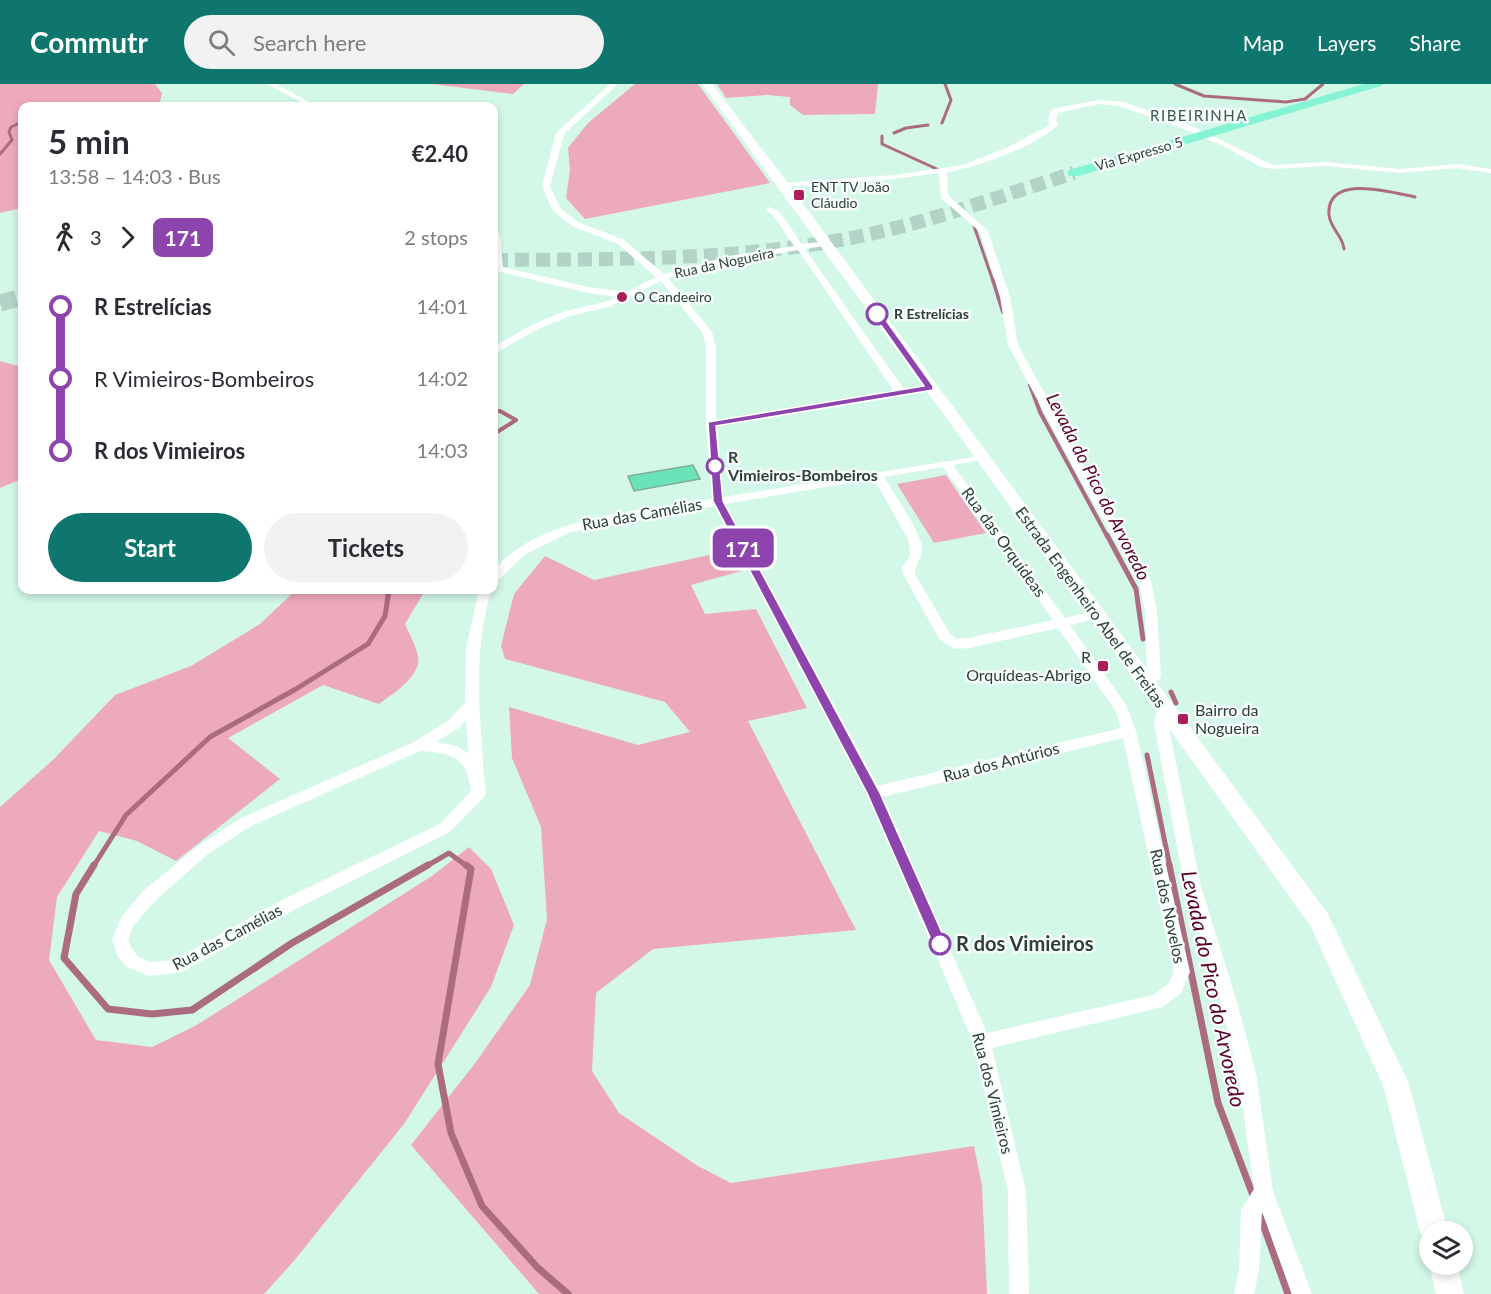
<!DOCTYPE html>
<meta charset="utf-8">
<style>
body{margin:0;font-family:Lato,sans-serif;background:#f2f2f3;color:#2b2b33;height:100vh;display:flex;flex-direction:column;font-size:22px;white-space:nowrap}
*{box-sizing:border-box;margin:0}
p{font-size:20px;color:#7c7c81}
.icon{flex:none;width:33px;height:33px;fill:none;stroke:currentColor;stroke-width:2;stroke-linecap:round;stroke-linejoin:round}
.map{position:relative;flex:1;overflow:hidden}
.details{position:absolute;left:18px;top:18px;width:480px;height:492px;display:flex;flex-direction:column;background:#fff;border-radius:12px;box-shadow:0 3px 9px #0003}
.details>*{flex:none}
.badge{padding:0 12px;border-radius:9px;font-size:21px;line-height:39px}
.fabs{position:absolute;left:1419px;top:1137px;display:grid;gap:12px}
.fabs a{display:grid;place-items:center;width:54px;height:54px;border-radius:50%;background:#fff;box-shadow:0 3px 9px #0003;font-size:30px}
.map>.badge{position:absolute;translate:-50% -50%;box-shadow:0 0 0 3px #fff}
.legs{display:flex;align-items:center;gap:9px;height:66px;padding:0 30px;font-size:20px}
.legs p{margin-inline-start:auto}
.headline{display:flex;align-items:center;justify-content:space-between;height:102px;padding:0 30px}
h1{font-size:33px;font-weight:700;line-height:45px}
.primary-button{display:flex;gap:12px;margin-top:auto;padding:12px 30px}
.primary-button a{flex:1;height:69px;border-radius:36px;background:#0f766e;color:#fff;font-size:24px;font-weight:700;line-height:69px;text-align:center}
.primary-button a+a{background:#f2f2f3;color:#2b2b33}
ul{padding:0 30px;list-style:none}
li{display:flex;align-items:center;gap:21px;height:72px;font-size:22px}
li i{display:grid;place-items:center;width:9px;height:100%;margin:0 8px;background:currentColor}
li i::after{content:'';width:15px;height:15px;margin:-8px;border:4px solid;border-radius:50%;background:#fff}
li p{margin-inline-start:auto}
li:first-child i{background:linear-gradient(#0000 50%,currentColor 0)}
li:last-child i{background:linear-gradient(currentColor 50%,#0000 0)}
header{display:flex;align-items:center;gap:36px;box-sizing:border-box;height:84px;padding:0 30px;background:#0f766e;color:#fff}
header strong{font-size:28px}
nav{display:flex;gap:33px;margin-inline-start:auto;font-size:21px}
.search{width:420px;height:54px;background:#f2f2f3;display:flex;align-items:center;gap:15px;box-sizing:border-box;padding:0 21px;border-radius:33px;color:#7c7c81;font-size:22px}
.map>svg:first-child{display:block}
.green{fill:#eeaabd}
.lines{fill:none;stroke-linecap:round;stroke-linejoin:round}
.stream-far3{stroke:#ac6c7f;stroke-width:3}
.stream-far2{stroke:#ac6c7f;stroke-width:4}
.stream-far1{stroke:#ac6c7f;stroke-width:5}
.stream{stroke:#ac6c7f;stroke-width:7}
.building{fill:#6be3b9;stroke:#85a99a;stroke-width:1.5}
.primary-tunnel-far1{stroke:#b2d3c5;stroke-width:14;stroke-dasharray:14 7;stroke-linecap:butt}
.primary-tunnel{stroke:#b2d3c5;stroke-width:17;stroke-dasharray:17 9;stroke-linecap:butt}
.minor{fill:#fff;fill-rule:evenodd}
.secondary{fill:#fff;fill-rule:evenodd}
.primary{fill:#85f4d4;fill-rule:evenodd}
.line-1{fill:#8e44ad;stroke:#fff;stroke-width:1.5}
.poi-dot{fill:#ab1d5b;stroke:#f6fdfa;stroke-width:2}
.stop-1-dot{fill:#fff;stroke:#8e44ad;stroke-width:3}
.labels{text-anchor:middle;stroke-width:5;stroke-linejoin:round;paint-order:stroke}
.far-street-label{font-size:14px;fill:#2f3e38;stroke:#f6fdfa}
.far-poi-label{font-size:14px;fill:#2f3e38;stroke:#f6fdfa;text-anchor:start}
.far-stop-label{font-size:14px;font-weight:bold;fill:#2f3e38;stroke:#f6fdfa;text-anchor:start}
.far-neighbourhood-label{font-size:15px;letter-spacing:1.5px;fill:#38594c;stroke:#f6fdfa}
.stop-label{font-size:16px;font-weight:bold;fill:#2f3e38;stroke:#f6fdfa;text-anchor:start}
.street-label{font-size:16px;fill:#2f3e38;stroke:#f6fdfa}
.poi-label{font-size:16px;fill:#2f3e38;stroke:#f6fdfa;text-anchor:end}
.water-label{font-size:18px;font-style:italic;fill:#5a002b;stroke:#f6fdfa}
.near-stop-label{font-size:20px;font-weight:bold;fill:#2f3e38;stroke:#f6fdfa;text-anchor:start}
.near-water-label{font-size:21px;font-style:italic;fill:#5a002b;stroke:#f6fdfa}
</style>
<header>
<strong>Commutr</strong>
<div class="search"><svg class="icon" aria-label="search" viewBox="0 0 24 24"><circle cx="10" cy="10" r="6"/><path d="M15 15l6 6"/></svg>Search here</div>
<nav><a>Map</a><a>Layers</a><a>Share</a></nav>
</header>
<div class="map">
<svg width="1491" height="1210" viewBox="0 0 1491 1210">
<rect width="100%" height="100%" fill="#d3f8e8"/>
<path class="green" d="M0 0H155L162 9 159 22H22V124L0 129Z
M432 0H524L513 10Z
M635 0H698L770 99 585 135 566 114 570 86 568 64 588 39Z
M717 0H878L875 30 803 31 790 21V13L767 11 726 14Z
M0 277 22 283V395L0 404Z
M946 391 986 449 934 459 897 400Z
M732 466 741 487 691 501 705 530 756 525 807 624 748 637 856 846 653 865 596 909 592 987 619 1029 698 1082 731 1099 974 1062 982 1102 987 1210H539L411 1061 476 978 530 901 547 835 541 743 512 674 509 623 638 661 690 648 665 618 505 575 501 562 514 510 545 472 594 496Z
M296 506H421L423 510 405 540C409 550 421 570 418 580 413 598 392 610 379 620L323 601 228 654 280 695 176 777 137 757 99 747 57 813 49 876 96 956 152 963 195 942 432 792 469 763 491 785 514 841 491 903 404 1040 293 1178 264 1210H0V723L54 675 115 611 191 582 260 540Z"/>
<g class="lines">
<path class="stream-far3" d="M1175 0 1204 12 1286 18 1305 15 1323 0
M942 39 951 16 945 0
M894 49 906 44 928 41
M882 52V60L939 86
M0 70 12 56 9 48 11 43 22 38
M974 142 993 197
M1344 165C1343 152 1330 144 1329 131 1326 89 1391 108 1415 113"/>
<path class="stream-far2" d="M993 196 1003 228
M1030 301 1040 328 1107 452
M494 328 500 327 516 336
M494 350 516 336"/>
<path class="stream-far1" d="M1107 451 1136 505 1143 555
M1171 608 1176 619
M1147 671 1170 783
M93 783 126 731 210 653 296 605 368 560 385 532 389 506
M425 783 449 769 468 783"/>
<path class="stream" d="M94 781 76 810 64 874 108 925 152 930 192 926 292 859 428 781
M466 781 471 785 438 980 451 1049 482 1122 538 1184 568 1210
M1169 781 1218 1019 1254 1114
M1260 1132 1288 1210"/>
</g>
<path class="building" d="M693 381 700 395 634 407 628 392Z"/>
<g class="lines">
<path class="primary-tunnel-far1" d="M494 176C616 175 740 177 861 152 933 137 1003 111 1074 89"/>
<path class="primary-tunnel" d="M0 219 22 213"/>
<path class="minor" d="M267 0H276L317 22H308Z
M610 0H618L564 50 550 102 560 124 578 138 624 156 664 190 729 172 794 162 773 131 765 126 769 123 779 127 802 160 829 157V161L805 165 904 305 930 301 935 304 930 307 717 342 723 413 987 371V375L953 381 1065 534 1096 527 1102 531 1100 534 1070 541 1126 621 1136 647 1190 888 1181 909 1163 923 992 964 1026 1107 1029 1210H1009L1008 1107 973 958 867 709 715 422 571 448 526 470 498 496 494 497V486C540 431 644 426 712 415L706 340V263L702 248 661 197 609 223 573 231 540 244 494 270V263C517 249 540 235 567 227 584 222 601 220 618 213L588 209 496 187 494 147H497L500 152 503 183 588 203 627 208 656 193 618 160 572 142 553 127 542 102 556 49ZM798 166 894 307 716 336V263L712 248 668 194 730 178ZM943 383 1053 536 969 554 957 555 950 550 915 490C914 481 923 474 922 464 921 448 893 408 884 393ZM874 395 909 457 910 471 902 484 903 490 940 556 955 565 969 564 1058 544 1115 626 1121 644 878 702 725 420ZM1123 654 1174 888 1169 899 1153 911 987 949 883 713Z
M1098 16 1123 18 1185 39 1273 81 1326 78 1400 85 1458 80 1491 85V89L1458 84 1400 89 1326 82 1273 85 1261 83 1223 62 1179 43 1119 22 1098 20 1058 29 1056 35 1058 41C1037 62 976 84 947 88L948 111 988 147 1010 213 1018 261 1093 397 1151 497 1157 528 1161 593 1159 596 1145 601 1138 596 1140 593 1147 590 1145 528 1139 497 1081 397 1008 261 1000 213 980 148 941 114 939 89 894 95 785 103 781 101 785 99 894 91 963 81 1006 64 1046 43 1050 40 1048 35 1052 25Z
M479 506H491C477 557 477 606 482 658 483 675 483 692 486 709L484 713 450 748 294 826 182 888 149 892 127 883 118 873 112 855 122 832 144 806 198 762 241 734 414 658 449 636 465 619 466 565ZM466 636 468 669 457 662 436 658 459 644ZM420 667C453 669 466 672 471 707L440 740 282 816 174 876 150 878 139 873 131 864 128 855 134 841 156 816 208 770 251 742Z
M1167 622 1174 627 1168 635V639L1200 799 1237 918 1256 989 1273 1107 1312 1210H1292L1262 1127 1259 1186 1254 1210H1234L1239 1186 1241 1126 1254 1105 1238 989 1221 918 1184 799 1154 639 1156 629Z"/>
<path class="secondary" d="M702 0H712L781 90 1328 830 1409 1000 1448 1148H1430V1160L1424 1158 1420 1148 1383 1001 1311 843 977 376Z
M1430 1178V1180H1457L1464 1210H1436L1429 1180Z"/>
<path class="primary" d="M1364 0H1383L1381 2 1079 92H1069L1067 89 1069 86Z"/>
</g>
<path class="line-1" d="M877 227 880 228 933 302V306L716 342 723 417 880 709 947 860 945 865H935L933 860 867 709 713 417 708 338 924 302 873 230Z"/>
<g class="poi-dot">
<rect x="793" y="105" width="12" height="12" rx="3"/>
<circle cx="622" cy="213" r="6"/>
<rect x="1097" y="576" width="12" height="12" rx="3"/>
<rect x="1177" y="629" width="12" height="12" rx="3"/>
</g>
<g class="stop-1-dot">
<circle cx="877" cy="230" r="10"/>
<circle cx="715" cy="382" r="8"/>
<circle cx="940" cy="860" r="10"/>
</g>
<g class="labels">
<g class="far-street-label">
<text transform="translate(1139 70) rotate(-16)" y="5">Via Expresso 5</text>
<text transform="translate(724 179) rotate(-12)" y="5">Rua da Nogueira</text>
</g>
<g class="far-poi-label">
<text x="811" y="108">ENT TV João<tspan x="811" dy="16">Cláudio</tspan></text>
<text x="634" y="218">O Candeeiro</text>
</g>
<g class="far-stop-label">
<text x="894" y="235">R Estrelícias</text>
</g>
<g class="far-neighbourhood-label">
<text x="1199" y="37">RIBEIRINHA</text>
</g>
<g class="stop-label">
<text x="728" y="379">R<tspan x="728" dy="18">Vimieiros-Bombeiros</tspan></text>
</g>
<g class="street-label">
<text transform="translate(642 430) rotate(-10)" y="6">Rua das Camélias</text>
<text transform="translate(1004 458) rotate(54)" y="6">Rua das Orquídeas</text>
<text transform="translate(1091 523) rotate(54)" y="6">Estrada Engenheiro Abel de Freitas</text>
<text transform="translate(1001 678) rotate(-14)" y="6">Rua dos Antúrios</text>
<text transform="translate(1168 822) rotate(78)" y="6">Rua dos Novelos</text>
<text transform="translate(227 853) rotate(-28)" y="6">Rua das Camélias</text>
<text transform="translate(993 1009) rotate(76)" y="6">Rua dos Vimieiros</text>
</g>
<g class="poi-label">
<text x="1091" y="579">R<tspan x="1091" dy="18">Orquídeas-Abrigo</tspan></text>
<text x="1195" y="632" text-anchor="start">Bairro da<tspan x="1195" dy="18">Nogueira</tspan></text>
</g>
<g class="water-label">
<text transform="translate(1098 403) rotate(63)" y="6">Levada do Pico do Arvoredo</text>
</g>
<g class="near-stop-label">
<text x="956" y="867">R dos Vimieiros</text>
</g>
<g class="near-water-label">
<text transform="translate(1213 905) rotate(78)" y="7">Levada do Pico do Arvoredo</text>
</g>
</g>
</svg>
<div class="fabs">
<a><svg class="icon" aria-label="layers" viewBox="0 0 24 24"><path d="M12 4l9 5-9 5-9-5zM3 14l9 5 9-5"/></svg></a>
</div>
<b class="badge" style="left:743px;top:464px;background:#8e44ad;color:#fff">171</b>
<section class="details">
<div class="headline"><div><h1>5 min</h1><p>13:58 – 14:03 · Bus</p></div><b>€2.40</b></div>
<div class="legs"><svg class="icon" aria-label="walk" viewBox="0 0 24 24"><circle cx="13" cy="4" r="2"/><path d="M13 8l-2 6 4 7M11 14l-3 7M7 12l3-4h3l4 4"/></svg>3<svg class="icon" aria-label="forward" viewBox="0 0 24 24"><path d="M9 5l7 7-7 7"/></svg><b class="badge" style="background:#8e44ad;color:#fff">171</b><p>2 stops</p></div>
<ul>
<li><i style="color:#8e44ad"></i><b>R Estrelícias</b><p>14:01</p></li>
<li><i style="color:#8e44ad"></i><span>R Vimieiros-Bombeiros</span><p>14:02</p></li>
<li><i style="color:#8e44ad"></i><b>R dos Vimieiros</b><p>14:03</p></li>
</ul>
<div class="primary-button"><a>Start</a><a>Tickets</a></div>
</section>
</div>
